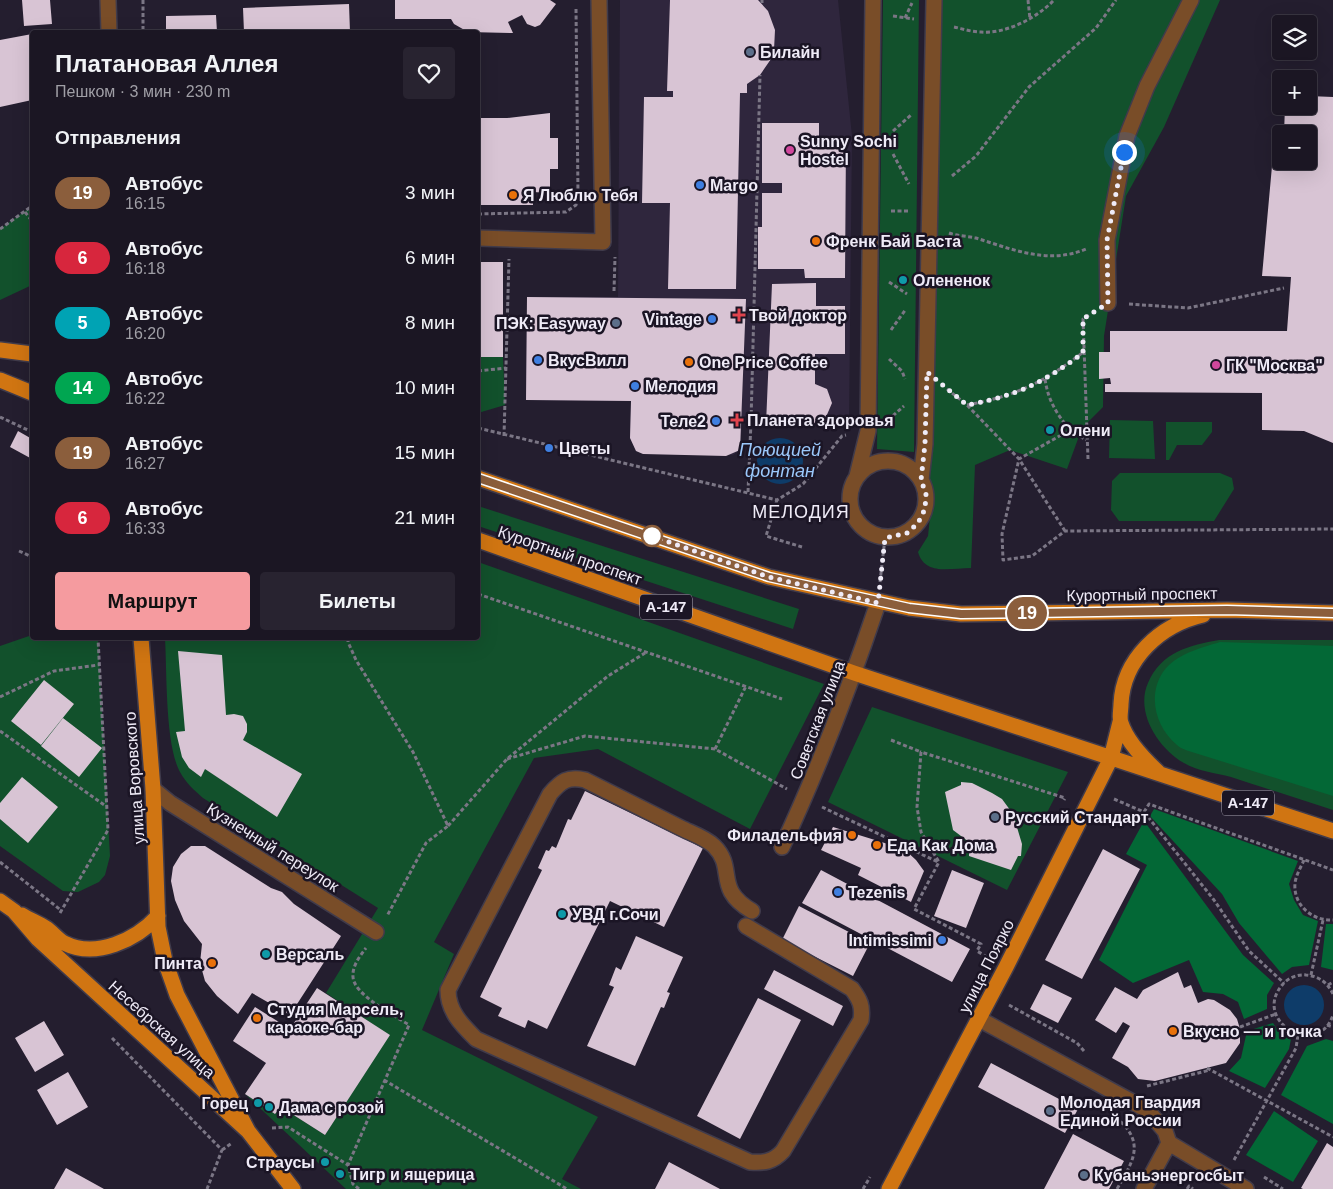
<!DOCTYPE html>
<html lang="ru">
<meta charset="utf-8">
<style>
body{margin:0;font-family:Helvetica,sans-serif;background:#282330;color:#f1f3f6;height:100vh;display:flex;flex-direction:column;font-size:19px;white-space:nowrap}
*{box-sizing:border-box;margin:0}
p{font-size:16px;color:#a09fa6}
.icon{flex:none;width:28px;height:28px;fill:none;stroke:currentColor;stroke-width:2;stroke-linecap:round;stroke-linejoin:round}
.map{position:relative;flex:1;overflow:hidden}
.details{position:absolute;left:30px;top:30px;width:450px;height:610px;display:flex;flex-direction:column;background:#1b1623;border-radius:5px;box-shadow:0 5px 20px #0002,0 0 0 1px #393541}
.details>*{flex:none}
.badge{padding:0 10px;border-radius:16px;font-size:18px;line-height:32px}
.buttons{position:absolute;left:1272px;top:15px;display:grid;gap:10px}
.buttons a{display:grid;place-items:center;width:45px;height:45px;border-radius:5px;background:#1b1623;box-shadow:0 5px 20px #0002,0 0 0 1px #393541;font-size:25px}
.you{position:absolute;width:25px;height:25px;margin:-12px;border:4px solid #fff;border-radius:50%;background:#1a73e8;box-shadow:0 0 0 8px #1a73e833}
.map>.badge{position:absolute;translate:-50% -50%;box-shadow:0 0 0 2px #fff}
h2{padding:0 25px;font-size:19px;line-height:45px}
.round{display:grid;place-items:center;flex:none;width:52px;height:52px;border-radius:5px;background:#282330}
.headline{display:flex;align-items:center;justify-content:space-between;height:85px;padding:0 25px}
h1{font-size:24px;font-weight:600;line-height:38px}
.button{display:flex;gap:10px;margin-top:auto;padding:10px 25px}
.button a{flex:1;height:58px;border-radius:5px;background:#f59b9f;color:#111;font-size:20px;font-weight:600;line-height:58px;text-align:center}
.button a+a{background:#282330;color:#f1f3f6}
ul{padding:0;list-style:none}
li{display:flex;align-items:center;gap:15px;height:65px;padding:0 25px}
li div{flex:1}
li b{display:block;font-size:19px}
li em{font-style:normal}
li .badge{min-width:55px;font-weight:700;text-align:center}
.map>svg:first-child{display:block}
.built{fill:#2f263d}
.green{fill:#12512c}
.forest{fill:#036836}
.water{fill:#0e3c69}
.building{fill:#d8c4d4}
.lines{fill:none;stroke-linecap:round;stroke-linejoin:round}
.minor-casing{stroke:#403b4b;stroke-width:18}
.major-casing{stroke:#403b4b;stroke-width:18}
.path{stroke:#7b7685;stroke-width:3;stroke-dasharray:4 2.5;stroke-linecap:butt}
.minor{stroke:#794d28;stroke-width:15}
.major{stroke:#d07512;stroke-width:15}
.line-casing{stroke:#fff;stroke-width:11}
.line{stroke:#8b5e3c;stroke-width:8}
.walk{stroke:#efebf7;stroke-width:5;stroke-dasharray:0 9}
.service-dot{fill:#5c6f8a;stroke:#1b1525;stroke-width:2}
.hotel-dot{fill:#d1479c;stroke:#1b1525;stroke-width:2}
.shop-dot{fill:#3f7fe0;stroke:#1b1525;stroke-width:2}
.food-dot{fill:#e8710a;stroke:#1b1525;stroke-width:2}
.culture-dot{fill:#0f9aa8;stroke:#1b1525;stroke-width:2}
.health-dot{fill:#e0444e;stroke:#1b1525;stroke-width:2}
.stop-dot{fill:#fff;stroke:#8b5e3c;stroke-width:2.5}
.labels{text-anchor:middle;stroke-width:5;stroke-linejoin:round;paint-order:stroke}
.shield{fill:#1b1525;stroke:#afabb8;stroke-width:1}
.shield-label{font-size:15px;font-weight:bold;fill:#efebf7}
.poi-label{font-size:16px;font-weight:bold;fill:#efebf7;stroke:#1b1525;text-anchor:start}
.street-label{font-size:16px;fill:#efebf7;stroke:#1b1525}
.water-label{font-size:18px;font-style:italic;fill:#9bc8fb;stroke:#1b1525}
.neighbourhood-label{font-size:18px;letter-spacing:1px;fill:#efebf7;stroke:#1b1525}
</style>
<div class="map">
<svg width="1333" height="1189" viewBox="0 0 1333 1189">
<rect width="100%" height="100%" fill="#241e2f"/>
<path class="built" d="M620 0H838L852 136 849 422 819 426 799 420 766 424 742 421 740 450 733 455 643 454 636 451 630 438 631 401 526 400 527 297H618Z"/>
<path class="green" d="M883 0H919L914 452 877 449Z
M934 0H1220L1164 127 1126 196 1104 336 1103 407 1082 428 1067 469 1010 450 975 465 971 568C950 568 925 576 918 552L928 536 930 517 927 462Z
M32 206V285L0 300V229Z
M478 357H503L505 405 478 413Z
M1110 420 1153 421 1155 459 1109 458Z
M1166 422H1212V432L1202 445H1177L1169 460H1166Z
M1120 473H1220L1232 478 1234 489 1214 521H1119L1111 510 1112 481Z
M478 506 799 609 793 629 478 526Z
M478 562 824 684 750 829 598 749 534 758 434 942 454 954 422 1030 598 1117 562 1179 581 1189H346L245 1094 275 1114 281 1107 325 1135 389 1035 326 993 378 908 203 798C194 790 186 783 180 772 165 745 167 672 165 638H478Z
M32 635V638H98L110 856 105 875 99 882 78 892 63 891 0 846V646Z
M1219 640H1333V810C1299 799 1265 788 1231 777 1216 773 1197 771 1184 763 1158 748 1135 712 1148 683 1161 652 1190 645 1219 640Z
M872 707 1068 772 1007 890 828 802Z"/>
<path class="forest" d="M1220 642 1333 646V796L1195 753C1189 751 1181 749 1177 745 1156 728 1147 696 1163 672 1176 654 1200 648 1220 642Z
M1154 809 1298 861 1289 884 1294 900 1303 915 1318 921 1309 965 1292 967 1282 974 1239 923 1222 894 1150 816Z
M1144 821 1243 955 1274 983 1267 995V1009L1244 1019 1238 1002 1223 994 1203 992 1189 960 1133 983 1099 960 1147 865 1126 854Z
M1326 924H1333V970L1321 967Z
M1273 1023 1281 1035 1291 1039 1289 1049 1265 1088 1229 1071 1241 1058 1247 1031Z
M1326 1039 1333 1041V1124L1281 1095 1307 1046Z
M1274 1111 1318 1141 1293 1182 1246 1155Z"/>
<path class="water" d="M757 461a23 23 0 1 1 46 0a23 23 0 1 1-46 0Z
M1284 1005a20 20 0 1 1 40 0a20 20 0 1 1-40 0Z"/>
<path class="building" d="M22 0H50L52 24 24 26Z
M395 0H550L556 4 540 25 535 27 527 24 522 15 508 22 513 33 468 32 454 24 451 19H395Z
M670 0H758L768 11 775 30 774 50 771 59 760 75 747 84V93H740L736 289H668L670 203H642L644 97H673V91H667Z
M349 4 350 32H244L243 8Z
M216 15 217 32H166V16Z
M32 34V100L0 107V40Z
M1309 96 1333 97V443L1304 431 1262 430V393L1105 392V384H1111L1110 378 1099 379V352H1110V331H1287L1291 277 1262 276 1272 166H1283V161H1309V134H1284L1285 106H1309Z
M550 113V138H558V169H550V193L533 192V205H478V118H507Z
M762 123H819V141H846L845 278H805L804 269H758V227H762V193H782V183H762Z
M478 262H503V357H478Z
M816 283V306H845V354H815V384L827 389 832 403 826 417 815 421V424L799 420 766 424 772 284Z
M527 297 746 299 740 450 726 456 643 454 636 451 630 438 631 401 526 400Z
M18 431 32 439V459L10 447Z
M178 651 222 655 226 715 234 714 243 716 247 724V732L243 740 302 774 277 817 205 769 201 777 189 768 182 757 176 732 185 731Z
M44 680 74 704 41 745 11 721Z
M63 718 102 748 79 777 41 746Z
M22 777 58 807 28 843 0 819V803Z
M961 782 972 783 992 793 1002 799 1013 814 1022 844 1021 856H1018L1011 870 969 856V842L953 830 945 792 961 785Z
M585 791 703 848 664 927 610 901 547 1029 528 1020 525 1028 498 1016 502 1008 480 997 542 870 538 868 546 850 549 851 552 846 556 848 568 819 571 820Z
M833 827 904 849 916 860 924 871 911 902 858 875 861 868 821 850Z
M191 846H205L271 888 282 892 294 904 341 936 290 1015 252 993 238 1014 217 996 205 981 200 963 202 944 184 921 175 900 171 881 173 867 181 854Z
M1103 849 1140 869 1082 979 1045 960Z
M821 870 970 949 952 982 802 903Z
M952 870 984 883 966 928 934 916Z
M799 906 870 943 853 976 782 940Z
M636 936 683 957 667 992 670 993 664 1008 661 1007 635 1066 587 1046 614 987 609 985 616 967 621 970Z
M774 970 843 1006 833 1026 764 989Z
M1178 972 1184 988 1191 985 1198 1003 1208 999 1214 1000 1230 1010 1237 1019 1240 1029V1043L1226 1063 1155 1081 1138 1079 1128 1067 1112 1058 1130 1026 1123 1022 1116 1033 1095 1020 1115 987 1137 999 1143 990Z
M1043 984 1072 998 1058 1023 1030 1009Z
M317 988 390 1035 325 1135 281 1107 275 1114 245 1094 266 1063 233 1041 255 1007 290 1029Z
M758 998 801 1020 740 1139 697 1116Z
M44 1021 64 1055 35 1072 15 1038Z
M991 1063 1078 1109 1065 1133 978 1087Z
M68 1072 88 1107 57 1125 37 1090Z
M1073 1134 1124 1161 1109 1189H1044Z
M1327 1143 1333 1147V1189H1303L1301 1188Z
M669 1162 720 1189H655Z
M66 1168 104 1189H54Z"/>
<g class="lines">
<g class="minor-casing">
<path id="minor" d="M108 0 109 32
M478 238 603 242 599 0
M1108 303 1107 240 1127 136 1147 86 1191 0
M850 499a38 38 0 1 1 76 0a38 38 0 1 1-76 0Z
M857 476 868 431 873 0
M921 480 925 444 934 0
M153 789 170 803 376 932
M782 847C819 768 850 686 878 603
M746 926 852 989C860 1000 863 1006 861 1020L783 1151C773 1162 764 1163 750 1162L476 1039C461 1024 448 1011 448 990L550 794C561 781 568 776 585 780 617 796 649 812 681 828 691 833 706 838 714 846 737 869 713 888 752 911
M979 1019 1147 1110 1165 1131 1169 1143 1246 1189
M1144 1189 1169 1143"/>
</g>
<g class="major-casing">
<path id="major" d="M0 350 32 354
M0 380 32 393
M478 478 769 577 909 608 961 614 1227 610 1333 613
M478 540 854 673 1333 831
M141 638 153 789 158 927 165 961 177 995 248 1131
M1158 772C1144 759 1127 742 1121 723 1119 718 1121 710 1121 704 1123 659 1160 625 1203 615
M0 901 14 911 38 939 248 1131 293 1189
M22 915C30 920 38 923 46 928 52 932 57 939 64 943 96 959 136 940 158 916
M889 1189 1006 967 1111 758 1120 722"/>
</g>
<path class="path" d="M143 0V32
M1028 0 1030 19
M762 3V0
M893 16 914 19
M905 18 912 3
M954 27C963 29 972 32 981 32 1006 34 1037 18 1054 0
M893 131 911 115
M893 154 909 184
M952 176 976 156 1029 87 1096 28 1116 0
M891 211H910
M25 212 32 221
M478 214 566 212 576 205 578 194 576 8
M0 229 32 206
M949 233C957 236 967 236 976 238 1011 249 1049 265 1086 249
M889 282 907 294
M614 291 615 257
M1129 304 1188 308 1284 288
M891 330 906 309
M889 359 902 371 905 379
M478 371 506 368
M1045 379C1048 400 1056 413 1070 430
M947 389 967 405 1019 459 1002 534 1003 560 1032 556 1065 531 1333 529
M967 405C1015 396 1043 383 1082 353
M0 417 32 432
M888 420 904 406
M478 428 777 500 803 484 842 436 846 435
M504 436 509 259
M1088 459 1083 319 1091 314
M748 492 751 422 760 75
M777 500 766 536 802 547
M1065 531 1019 459 1070 430 1086 440
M19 551 32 557
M880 582 885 538
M478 594 782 699
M348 638V642L356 660 413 752 448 826 426 843 387 916
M0 697 54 671 98 665
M0 731 107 807
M891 740 921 752
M715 749 746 686
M507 759 585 736 715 749 787 789
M1114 799 1144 812 1214 900 1249 951 1284 983
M822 807 938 862
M1144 812 1149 804 1333 870
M448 826 507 759 608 676 645 653
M1304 860C1301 867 1296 875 1295 883 1293 905 1312 921 1333 920
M0 862 62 911
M60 913 108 830 98 638
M987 957 977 951 981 944 914 909 939 862 921 832 917 807 921 752 1065 798 1064 800
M1311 975 1323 920
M1328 985 1333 982
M1333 994C1328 983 1319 976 1306 975 1298 974 1288 978 1283 984 1250 1021 1318 1060 1333 1015
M1009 1005 1077 1043 1084 1051
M1327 1025 1333 1027
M1240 1027 1276 1014
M112 1038 222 1150 207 1189
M1207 1068 1333 1137
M384 1080 567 1189
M1147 1086 1210 1070
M272 1128 288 1127 348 1165
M222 1150 232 1143
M1234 1160 1296 1048 1298 1035
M1264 1177 1283 1189
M359 1189 353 1184 348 1165 409 1025C394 1015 354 995 353 977 352 966 360 956 366 948
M863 1189 870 1177
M1117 1189C1131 1164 1146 1145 1120 1121
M1187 1189 1189 1186 1193 1189"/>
<use href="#minor" class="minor"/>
<use href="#major" class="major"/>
</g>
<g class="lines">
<g class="line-casing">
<path id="line" d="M478 478 769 577 909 608 961 614 1227 610 1333 613"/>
</g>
<use href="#line" class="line"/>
<path class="walk" d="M652 536 769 577 878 603 885 538 907 533 918 523 925 509 926 494 921 480 925 444 927 372 967 405C1016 396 1043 383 1083 353V319L1108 303 1107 240 1124 152"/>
</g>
<g class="service-dot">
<circle cx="750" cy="52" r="5"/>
<circle cx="616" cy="323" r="5"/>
<circle cx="995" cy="817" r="5"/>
<circle cx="1050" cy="1111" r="5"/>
<circle cx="1084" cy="1175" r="5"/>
</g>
<g class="hotel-dot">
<circle cx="790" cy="150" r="5"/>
<circle cx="1216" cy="365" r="5"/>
</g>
<g class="shop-dot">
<circle cx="700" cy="185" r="5"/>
<circle cx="712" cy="319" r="5"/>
<circle cx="538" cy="360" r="5"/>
<circle cx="635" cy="386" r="5"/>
<circle cx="716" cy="421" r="5"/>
<circle cx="549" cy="448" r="5"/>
<circle cx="838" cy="892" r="5"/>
<circle cx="942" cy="940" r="5"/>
</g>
<g class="food-dot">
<circle cx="513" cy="195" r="5"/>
<circle cx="816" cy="241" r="5"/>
<circle cx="689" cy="362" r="5"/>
<circle cx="852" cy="835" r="5"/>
<circle cx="877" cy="845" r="5"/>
<circle cx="212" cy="963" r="5"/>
<circle cx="257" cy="1018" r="5"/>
<circle cx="1173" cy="1031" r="5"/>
</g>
<g class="culture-dot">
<circle cx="903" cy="280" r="5"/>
<circle cx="1050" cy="430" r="5"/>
<circle cx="562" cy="914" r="5"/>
<circle cx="266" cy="954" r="5"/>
<circle cx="258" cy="1103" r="5"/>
<circle cx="269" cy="1107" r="5"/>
<circle cx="325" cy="1162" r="5"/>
<circle cx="340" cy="1174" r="5"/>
</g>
<g class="health-dot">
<path d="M736.5 307.5h5v5h5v5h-5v5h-5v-5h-5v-5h5z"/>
<path d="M734.5 412.5h5v5h5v5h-5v5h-5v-5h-5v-5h5z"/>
</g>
<circle class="stop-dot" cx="652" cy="536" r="10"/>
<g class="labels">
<g class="shield">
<rect x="640" y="594.5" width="52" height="25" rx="4"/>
<rect x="1222" y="790.5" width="52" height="25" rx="4"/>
</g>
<g class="shield-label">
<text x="666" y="612">А-147</text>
<text x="1248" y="808">А-147</text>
</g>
<g class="poi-label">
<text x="760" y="58">Билайн</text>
<text x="800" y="147">Sunny Sochi<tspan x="800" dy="18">Hostel</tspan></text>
<text x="710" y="191">Margo</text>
<text x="523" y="201">Я Люблю Тебя</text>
<text x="826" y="247">Френк Бай Баста</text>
<text x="913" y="286">Олененок</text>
<text x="749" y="321">Твой доктор</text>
<text x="702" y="325" text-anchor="end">Vintage</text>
<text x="606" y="329" text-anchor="end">ПЭК: Easyway</text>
<text x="548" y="366">ВкусВилл</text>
<text x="699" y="368">One Price Coffee</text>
<text x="1226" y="371">ГК "Москва"</text>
<text x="645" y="392">Мелодия</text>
<text x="747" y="426">Планета здоровья</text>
<text x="706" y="427" text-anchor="end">Теле2</text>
<text x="1060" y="436">Олени</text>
<text x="559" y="454">Цветы</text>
<text x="1005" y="823">Русский Стандарт</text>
<text x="842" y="841" text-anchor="end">Филадельфия</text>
<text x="887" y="851">Еда Как Дома</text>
<text x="848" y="898">Tezenis</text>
<text x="572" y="920">УВД г.Сочи</text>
<text x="932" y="946" text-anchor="end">Intimissimi</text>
<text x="276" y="960">Версаль</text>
<text x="202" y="969" text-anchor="end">Пинта</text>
<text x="267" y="1015">Студия Марсель,<tspan x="267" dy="18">караоке-бар</tspan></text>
<text x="1183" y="1037">Вкусно — и точка</text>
<text x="1060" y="1108">Молодая Гвардия<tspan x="1060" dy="18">Единой России</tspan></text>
<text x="248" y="1109" text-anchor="end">Горец</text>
<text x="279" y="1113">Дама с розой</text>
<text x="315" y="1168" text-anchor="end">Страусы</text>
<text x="350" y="1180">Тигр и ящерица</text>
<text x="1094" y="1181">Кубаньэнергосбыт</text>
</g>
<g class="street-label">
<text transform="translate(570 555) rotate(19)" y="6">Курортный проспект</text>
<text transform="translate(1142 594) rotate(-1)" y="6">Курортный проспект</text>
<text transform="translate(817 720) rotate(-69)" y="6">Советская улица</text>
<text transform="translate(134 778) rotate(-94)" y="6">улица Воровского</text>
<text transform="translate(273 847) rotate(32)" y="6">Кузнечный переулок</text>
<text transform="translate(986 966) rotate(-63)" y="6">улица Поярко</text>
<text transform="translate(162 1029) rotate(42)" y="6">Несебрская улица</text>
</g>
<g class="water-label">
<text x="780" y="456">Поющией<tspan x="780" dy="21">фонтан</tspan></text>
</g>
<g class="neighbourhood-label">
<text x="801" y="518">МЕЛОДИЯ</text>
</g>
</g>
</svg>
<div class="buttons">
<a><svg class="icon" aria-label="layers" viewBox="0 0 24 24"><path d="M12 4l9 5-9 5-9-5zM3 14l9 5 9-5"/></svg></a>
<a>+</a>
<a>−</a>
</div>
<div class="you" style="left:1124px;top:152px"></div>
<b class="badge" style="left:1027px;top:613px;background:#8b5e3c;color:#fff">19</b>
<section class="details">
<div class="headline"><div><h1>Платановая Аллея</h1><p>Пешком · 3 мин · 230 m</p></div><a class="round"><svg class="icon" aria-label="heart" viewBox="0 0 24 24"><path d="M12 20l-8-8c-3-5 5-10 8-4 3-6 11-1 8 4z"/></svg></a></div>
<h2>Отправления</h2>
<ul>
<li><span class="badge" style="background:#8b5e3c;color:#fff">19</span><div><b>Автобус</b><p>16:15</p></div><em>3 мин</em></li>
<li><span class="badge" style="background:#d7263d;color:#fff">6</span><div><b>Автобус</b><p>16:18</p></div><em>6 мин</em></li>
<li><span class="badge" style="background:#00a3b4;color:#fff">5</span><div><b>Автобус</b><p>16:20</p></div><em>8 мин</em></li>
<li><span class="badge" style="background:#00a651;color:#fff">14</span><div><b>Автобус</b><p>16:22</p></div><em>10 мин</em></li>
<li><span class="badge" style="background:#8b5e3c;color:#fff">19</span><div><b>Автобус</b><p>16:27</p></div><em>15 мин</em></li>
<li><span class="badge" style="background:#d7263d;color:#fff">6</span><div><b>Автобус</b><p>16:33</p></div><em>21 мин</em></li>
</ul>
<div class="button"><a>Маршрут</a><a>Билеты</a></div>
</section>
</div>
